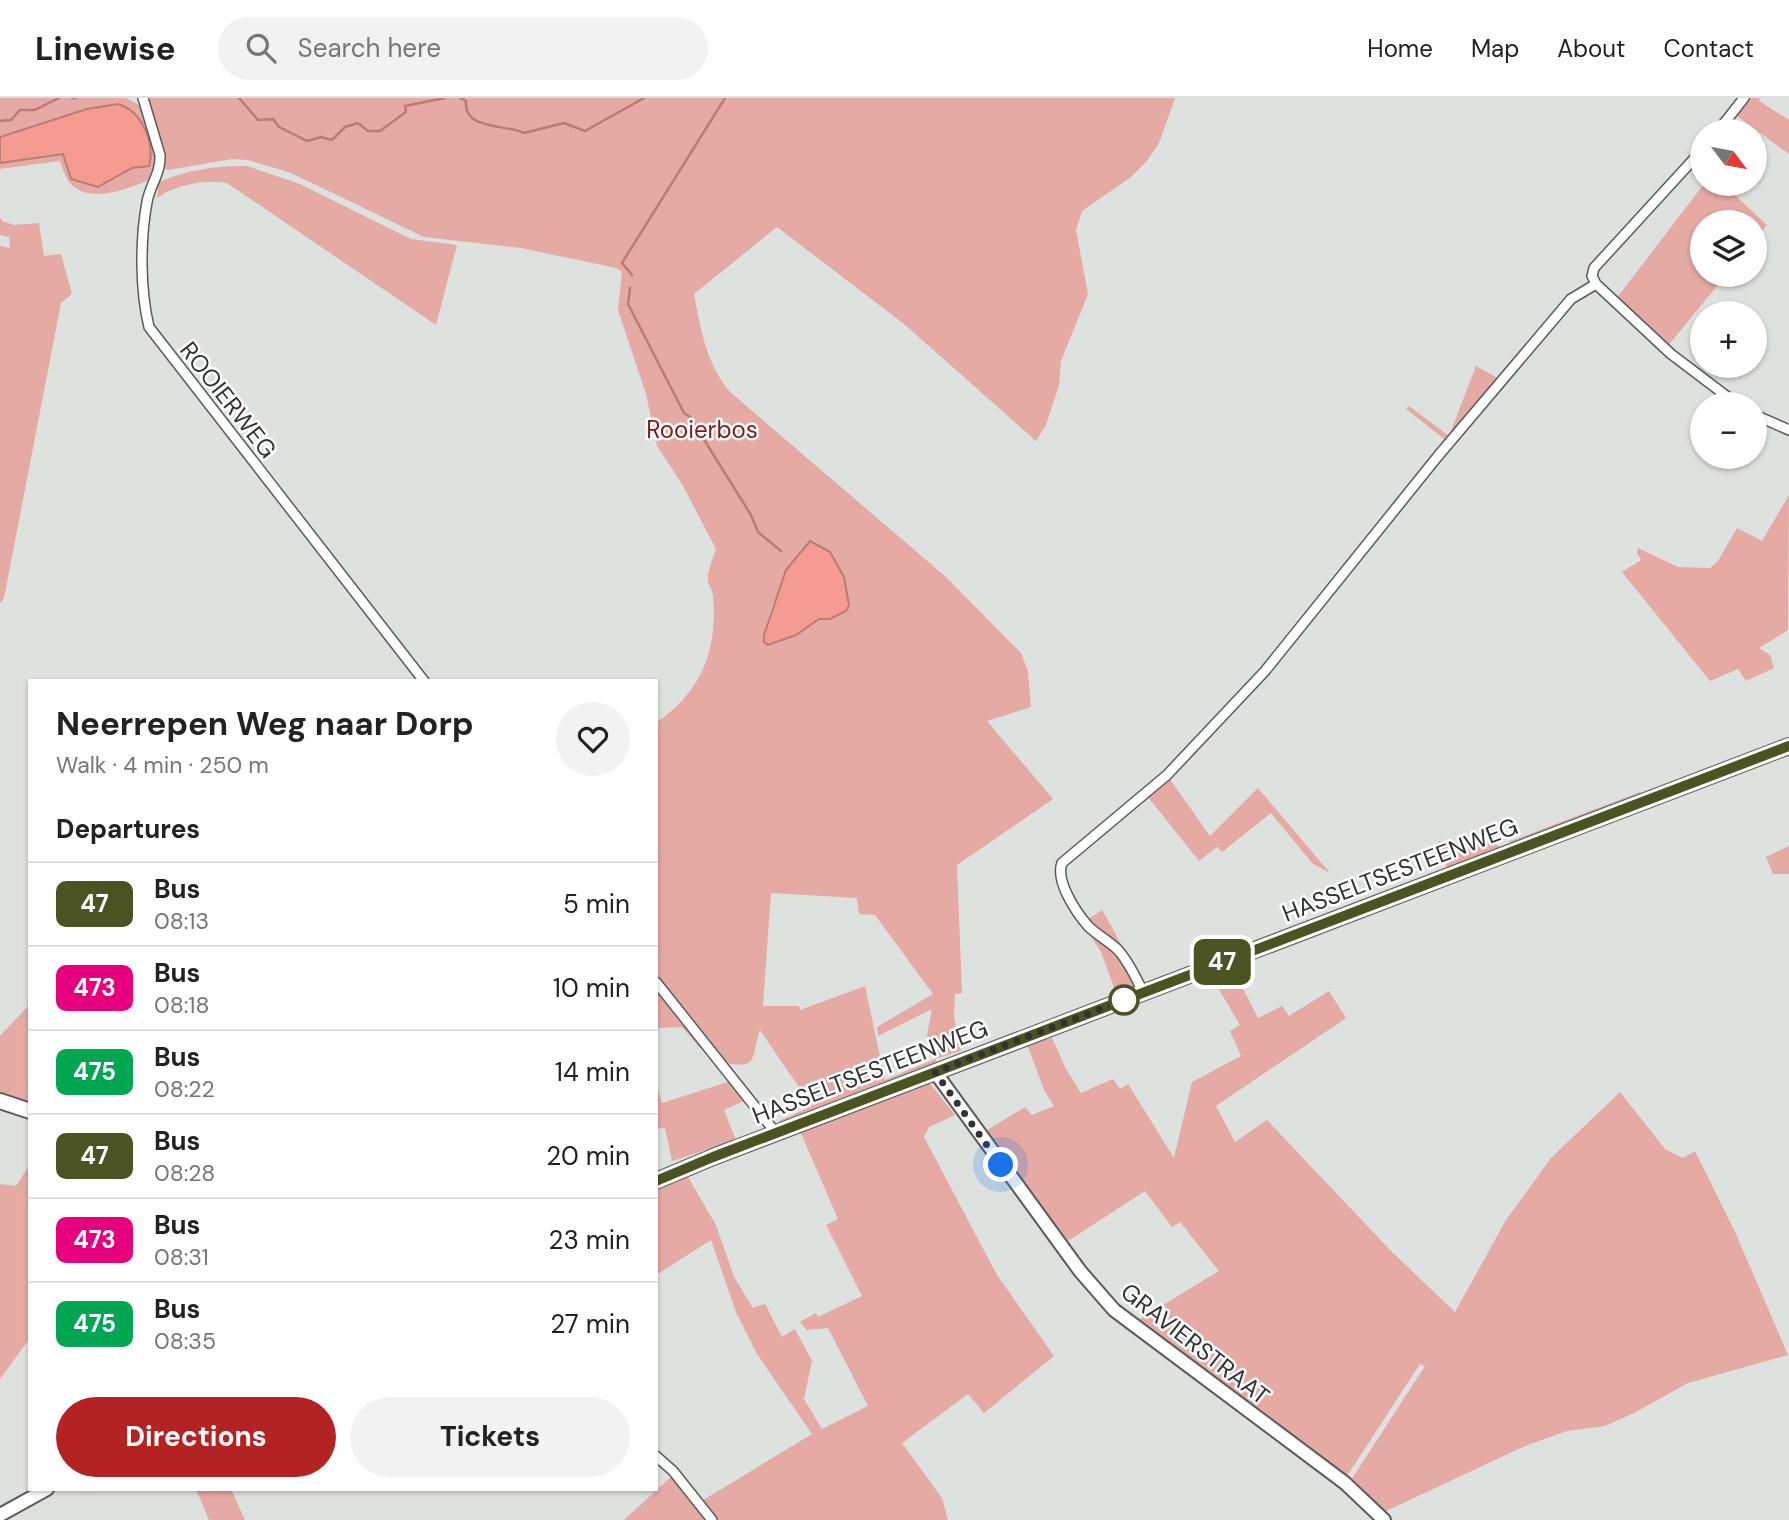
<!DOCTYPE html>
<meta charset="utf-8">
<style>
body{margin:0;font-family:"DM Sans",sans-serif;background:#f2f2f2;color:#222;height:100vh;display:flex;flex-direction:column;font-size:26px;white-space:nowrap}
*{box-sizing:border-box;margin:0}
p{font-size:23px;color:#767676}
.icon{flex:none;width:38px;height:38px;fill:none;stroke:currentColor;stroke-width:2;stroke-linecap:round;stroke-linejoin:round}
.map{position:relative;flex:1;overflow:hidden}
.details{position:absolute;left:28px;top:581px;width:630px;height:812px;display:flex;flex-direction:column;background:#fff;border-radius:0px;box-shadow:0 2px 5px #0004}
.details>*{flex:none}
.badge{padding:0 14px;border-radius:10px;font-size:24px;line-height:46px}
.needle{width:46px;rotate:122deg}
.tools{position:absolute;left:1690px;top:21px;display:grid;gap:14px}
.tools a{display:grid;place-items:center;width:77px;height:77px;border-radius:50%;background:#fff;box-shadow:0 2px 5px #0004;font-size:35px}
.you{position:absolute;width:35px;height:35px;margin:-18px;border:5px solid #fff;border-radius:50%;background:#1a73e8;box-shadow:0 0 0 10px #1a73e833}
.map>.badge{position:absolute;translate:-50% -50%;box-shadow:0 0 0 4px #fff}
h2{padding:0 28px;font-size:26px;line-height:63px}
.round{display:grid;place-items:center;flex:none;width:74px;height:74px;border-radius:37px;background:#f2f2f2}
.overview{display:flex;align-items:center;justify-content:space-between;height:119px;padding:0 28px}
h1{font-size:33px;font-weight:700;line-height:52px}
.button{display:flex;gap:14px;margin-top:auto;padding:14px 28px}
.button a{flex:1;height:80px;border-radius:42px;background:#b32323;color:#fff;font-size:28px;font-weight:700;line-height:80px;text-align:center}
.button a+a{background:#f2f2f2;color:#222}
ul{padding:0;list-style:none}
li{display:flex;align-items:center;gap:21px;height:84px;padding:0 28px;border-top:2px solid #e0e0e0}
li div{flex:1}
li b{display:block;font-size:26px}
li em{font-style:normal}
li .badge{min-width:77px;font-weight:700;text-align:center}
header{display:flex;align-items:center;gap:42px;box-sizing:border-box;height:98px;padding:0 35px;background:#fff;border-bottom:2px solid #e0e0e0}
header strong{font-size:33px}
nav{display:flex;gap:38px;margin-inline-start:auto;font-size:24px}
.search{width:490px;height:63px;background:#f2f2f2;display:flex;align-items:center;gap:18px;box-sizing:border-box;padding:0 24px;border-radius:38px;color:#767676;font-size:26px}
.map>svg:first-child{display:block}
.green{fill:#e4aaa3;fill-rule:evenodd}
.water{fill:#f59c92;stroke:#ba7c75;stroke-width:2}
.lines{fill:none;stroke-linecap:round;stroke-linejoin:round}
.stream{stroke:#ba7c75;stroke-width:2.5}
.street-casing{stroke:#585d5a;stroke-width:12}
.secondary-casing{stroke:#585d5a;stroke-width:16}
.primary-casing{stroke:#585d5a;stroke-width:18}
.street{stroke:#fff;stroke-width:9}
.secondary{stroke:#fff;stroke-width:12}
.primary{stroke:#fff;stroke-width:14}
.line-casing{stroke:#fff;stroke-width:16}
.line{stroke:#4a5321;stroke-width:10}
.walk{stroke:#313332;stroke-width:7;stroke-dasharray:0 12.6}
.stop-dot{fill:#fff;stroke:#4a5321;stroke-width:3.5}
.labels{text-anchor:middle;stroke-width:5;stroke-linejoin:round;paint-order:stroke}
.street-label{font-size:24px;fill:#313332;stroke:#fff}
.park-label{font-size:24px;fill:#801918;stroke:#fff}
</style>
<header>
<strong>Linewise</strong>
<div class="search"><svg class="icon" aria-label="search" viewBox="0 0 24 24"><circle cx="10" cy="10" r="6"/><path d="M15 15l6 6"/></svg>Search here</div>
<nav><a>Home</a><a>Map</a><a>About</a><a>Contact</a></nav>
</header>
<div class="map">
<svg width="1789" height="1422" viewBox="0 0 1789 1422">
<rect width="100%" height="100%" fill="#dde2df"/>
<path class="green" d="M0 0H126L143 9 158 65 153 80C131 90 88 108 69 84 65 79 63 70 60 63L0 71V65L64 56 107 84 132 70 149 68 87 11 0 39Z
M146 0H1175L1159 45 1146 64 1131 79 1082 113 1076 132 1088 196 1061 263 1059 287 1046 327 1036 343 904 226 777 129 694 196C701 232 706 265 730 294L946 479 1021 555 1028 573 1031 609 987 623 1053 701 957 767 962 895 955 896 954 919 961 953 935 961 939 967 781 1027 779 1023 812 1008 760 932C751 955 760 974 724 964L656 877V625C701 594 718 553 713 498 713 493 709 488 708 483 707 474 713 460 716 451L682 386 657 348 646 296 618 212 622 174 616 170 521 150 424 139 291 75 248 62 232 61 168 72 163 70 158 34ZM810 443C844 463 844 477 846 513L830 521 824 519 764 537 772 508ZM771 795 857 800 859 816 875 817 933 896 877 929 878 938 932 911 927 937 935 961 885 982 865 888 800 912 799 908H763Z
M1749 0H1760L1759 3 1789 22V56L1737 18Z
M247 68 300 86 411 141 457 147 436 227 227 85C204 81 176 87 157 100L159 84C186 72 218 67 247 68Z
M1704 86H1723L1767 127 1755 141V124H1703V177H1726L1667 249 1616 201Z
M0 119 2 123 14 127 39 125 44 158 61 156 72 196 61 205 4 500 0 505V148L10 150 9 139 0 137Z
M1476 268 1501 282 1448 344 1406 311 1409 308 1449 338Z
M1789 397 1788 532 1759 550 1770 557 1774 570 1746 583 1738 571 1710 583 1622 474 1641 462 1637 455 1638 450 1678 469 1710 470 1718 463 1737 430 1762 443Z
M1169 680 1210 738 1258 690 1330 775 1313 766 1271 715 1222 754 1217 749 1199 763 1148 699Z
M1640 694 1642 697 1517 746 1508 744Z
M1438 743 1496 746 1500 749 1499 752 1447 771Z
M1789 748V776H1773L1766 759Z
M1102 812 1104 815 1130 863 1087 822Z
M1085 829 1114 852 1134 882 1132 891 1117 897 1101 854Z
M1232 869 1258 920 1282 908 1289 918 1329 893 1346 920 1216 1008 1235 1044 1267 1022 1392 1154 1455 1214 1506 1122 1551 1060 1620 994 1665 1051 1683 1060 1695 1053 1736 1136 1788 1257 1688 1285 1634 1315 1605 1328 1567 1333 1525 1348 1384 1414 1351 1382 1425 1268 1420 1266 1349 1375 1344 1378 1135 1224 1219 1173 1180 1124 1172 1129 1145 1093 1065 1145 984 1034 1025 1009 1032 1017 1054 1008 1044 992 1027 946 1052 940 1066 971 1081 995 1113 981 1120 991 1128 986 1174 1060 1192 984 1241 958 1230 933 1240 927 1211 878Z
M656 889 704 948 700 950 682 929 656 930Z
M30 906V1005L0 995V938Z
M731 983 746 1002 724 1012 736 1042 672 1063 665 1030 656 1031V984L662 1005Z
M928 983 955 1017 929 1029 924 1039 997 1177 1054 1258 984 1315 968 1296 902 1345 942 1400 948 1422H715L700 1404 812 1336 757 1256 736 1214 711 1142 656 1177V1093L688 1079 716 1127 734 1179 753 1210 765 1206 782 1239 795 1231 812 1263 804 1301 822 1331 868 1308 828 1230 807 1232 800 1224 816 1215 818 1219 862 1198 826 1127 838 1121 800 1033Z
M30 1066V1240L0 1281V1086L16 1088Z
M673 1377 708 1422H624Z
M196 1391H231L245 1422H209Z"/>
<path class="water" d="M118 6C142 13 155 44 149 68L132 70 98 89 71 81 63 56 0 65V39L87 11Z
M810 443 830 454 844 479 849 507 846 513 830 521H819L796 537 768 547 764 544V537L786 472Z"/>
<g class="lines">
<path class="stream" d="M72 0H76
M239 0 258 22 273 21 279 29 307 43 321 39 332 42 345 29 358 25 368 33H380L406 14 405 8 445 0
M460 0 466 3C463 33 507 26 524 35L564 25 585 33 644 0
M0 23 11 22 20 12H35L59 0
M632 177 622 165 725 0
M630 190 628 206 684 315 690 319 751 417 758 434 781 453"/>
<g class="street-casing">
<path id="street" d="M143 0 160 57C161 75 150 87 147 104 140 142 140 192 149 229L424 583
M1718 33 1744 0
M1703 51 1594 170 1592 178 1596 186 1671 256 1737 306
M1755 317 1789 332
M656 884 776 1035
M1143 894C1136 880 1129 864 1118 852 1109 843 1097 837 1088 828 1076 814 1055 783 1062 765L1167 677 1265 573 1438 358 1571 201 1596 186
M656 1358 673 1373 712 1422"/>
</g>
<g class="secondary-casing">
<path id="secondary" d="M935 974 1080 1173 1114 1212 1345 1385 1384 1422
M0 1417 47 1391"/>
</g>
<g class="primary-casing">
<path id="primary" d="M0 1003 30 1013
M656 1083 713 1059 1789 648"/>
</g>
<use href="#street" class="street"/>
<use href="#secondary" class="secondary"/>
<use href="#primary" class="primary"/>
</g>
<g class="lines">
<g class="line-casing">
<path id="line" d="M656 1083 713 1059 1789 648"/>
</g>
<use href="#line" class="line"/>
<path class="walk" d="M1001 1067 935 974 1124 902"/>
</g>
<circle class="stop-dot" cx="1124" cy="902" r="14"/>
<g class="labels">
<g class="street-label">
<text transform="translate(228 302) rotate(52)" y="8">ROOIERWEG</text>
<text transform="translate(1400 772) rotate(-21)" y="8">HASSELTSESTEENWEG</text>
<text transform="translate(870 974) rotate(-21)" y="8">HASSELTSESTEENWEG</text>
<text transform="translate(1195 1246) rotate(38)" y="8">GRAVIERSTRAAT</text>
</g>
<g class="park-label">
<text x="702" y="340">Rooierbos</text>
</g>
</g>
</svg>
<div class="tools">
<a><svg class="needle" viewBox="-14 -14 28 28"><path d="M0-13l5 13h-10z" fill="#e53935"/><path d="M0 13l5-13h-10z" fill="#767676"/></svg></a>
<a><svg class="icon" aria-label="layers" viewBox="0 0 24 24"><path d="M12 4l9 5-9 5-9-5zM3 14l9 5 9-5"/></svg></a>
<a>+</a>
<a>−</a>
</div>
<div class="you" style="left:1001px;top:1067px"></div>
<b class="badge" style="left:1222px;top:864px;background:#4a5321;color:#fff">47</b>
<section class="details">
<div class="overview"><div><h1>Neerrepen Weg naar Dorp</h1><p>Walk · 4 min · 250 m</p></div><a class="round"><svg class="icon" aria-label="heart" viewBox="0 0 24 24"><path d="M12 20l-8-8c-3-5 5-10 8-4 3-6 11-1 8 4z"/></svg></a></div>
<h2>Departures</h2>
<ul>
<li><span class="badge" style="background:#4a5321;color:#fff">47</span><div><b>Bus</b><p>08:13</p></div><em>5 min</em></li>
<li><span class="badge" style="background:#e6007e;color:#fff">473</span><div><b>Bus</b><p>08:18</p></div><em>10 min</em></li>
<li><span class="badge" style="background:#00a651;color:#fff">475</span><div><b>Bus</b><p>08:22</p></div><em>14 min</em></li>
<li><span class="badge" style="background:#4a5321;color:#fff">47</span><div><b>Bus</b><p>08:28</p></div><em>20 min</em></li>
<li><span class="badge" style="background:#e6007e;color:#fff">473</span><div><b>Bus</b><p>08:31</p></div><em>23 min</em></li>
<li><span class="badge" style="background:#00a651;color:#fff">475</span><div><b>Bus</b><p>08:35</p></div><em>27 min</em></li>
</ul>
<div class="button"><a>Directions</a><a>Tickets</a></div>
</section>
</div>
